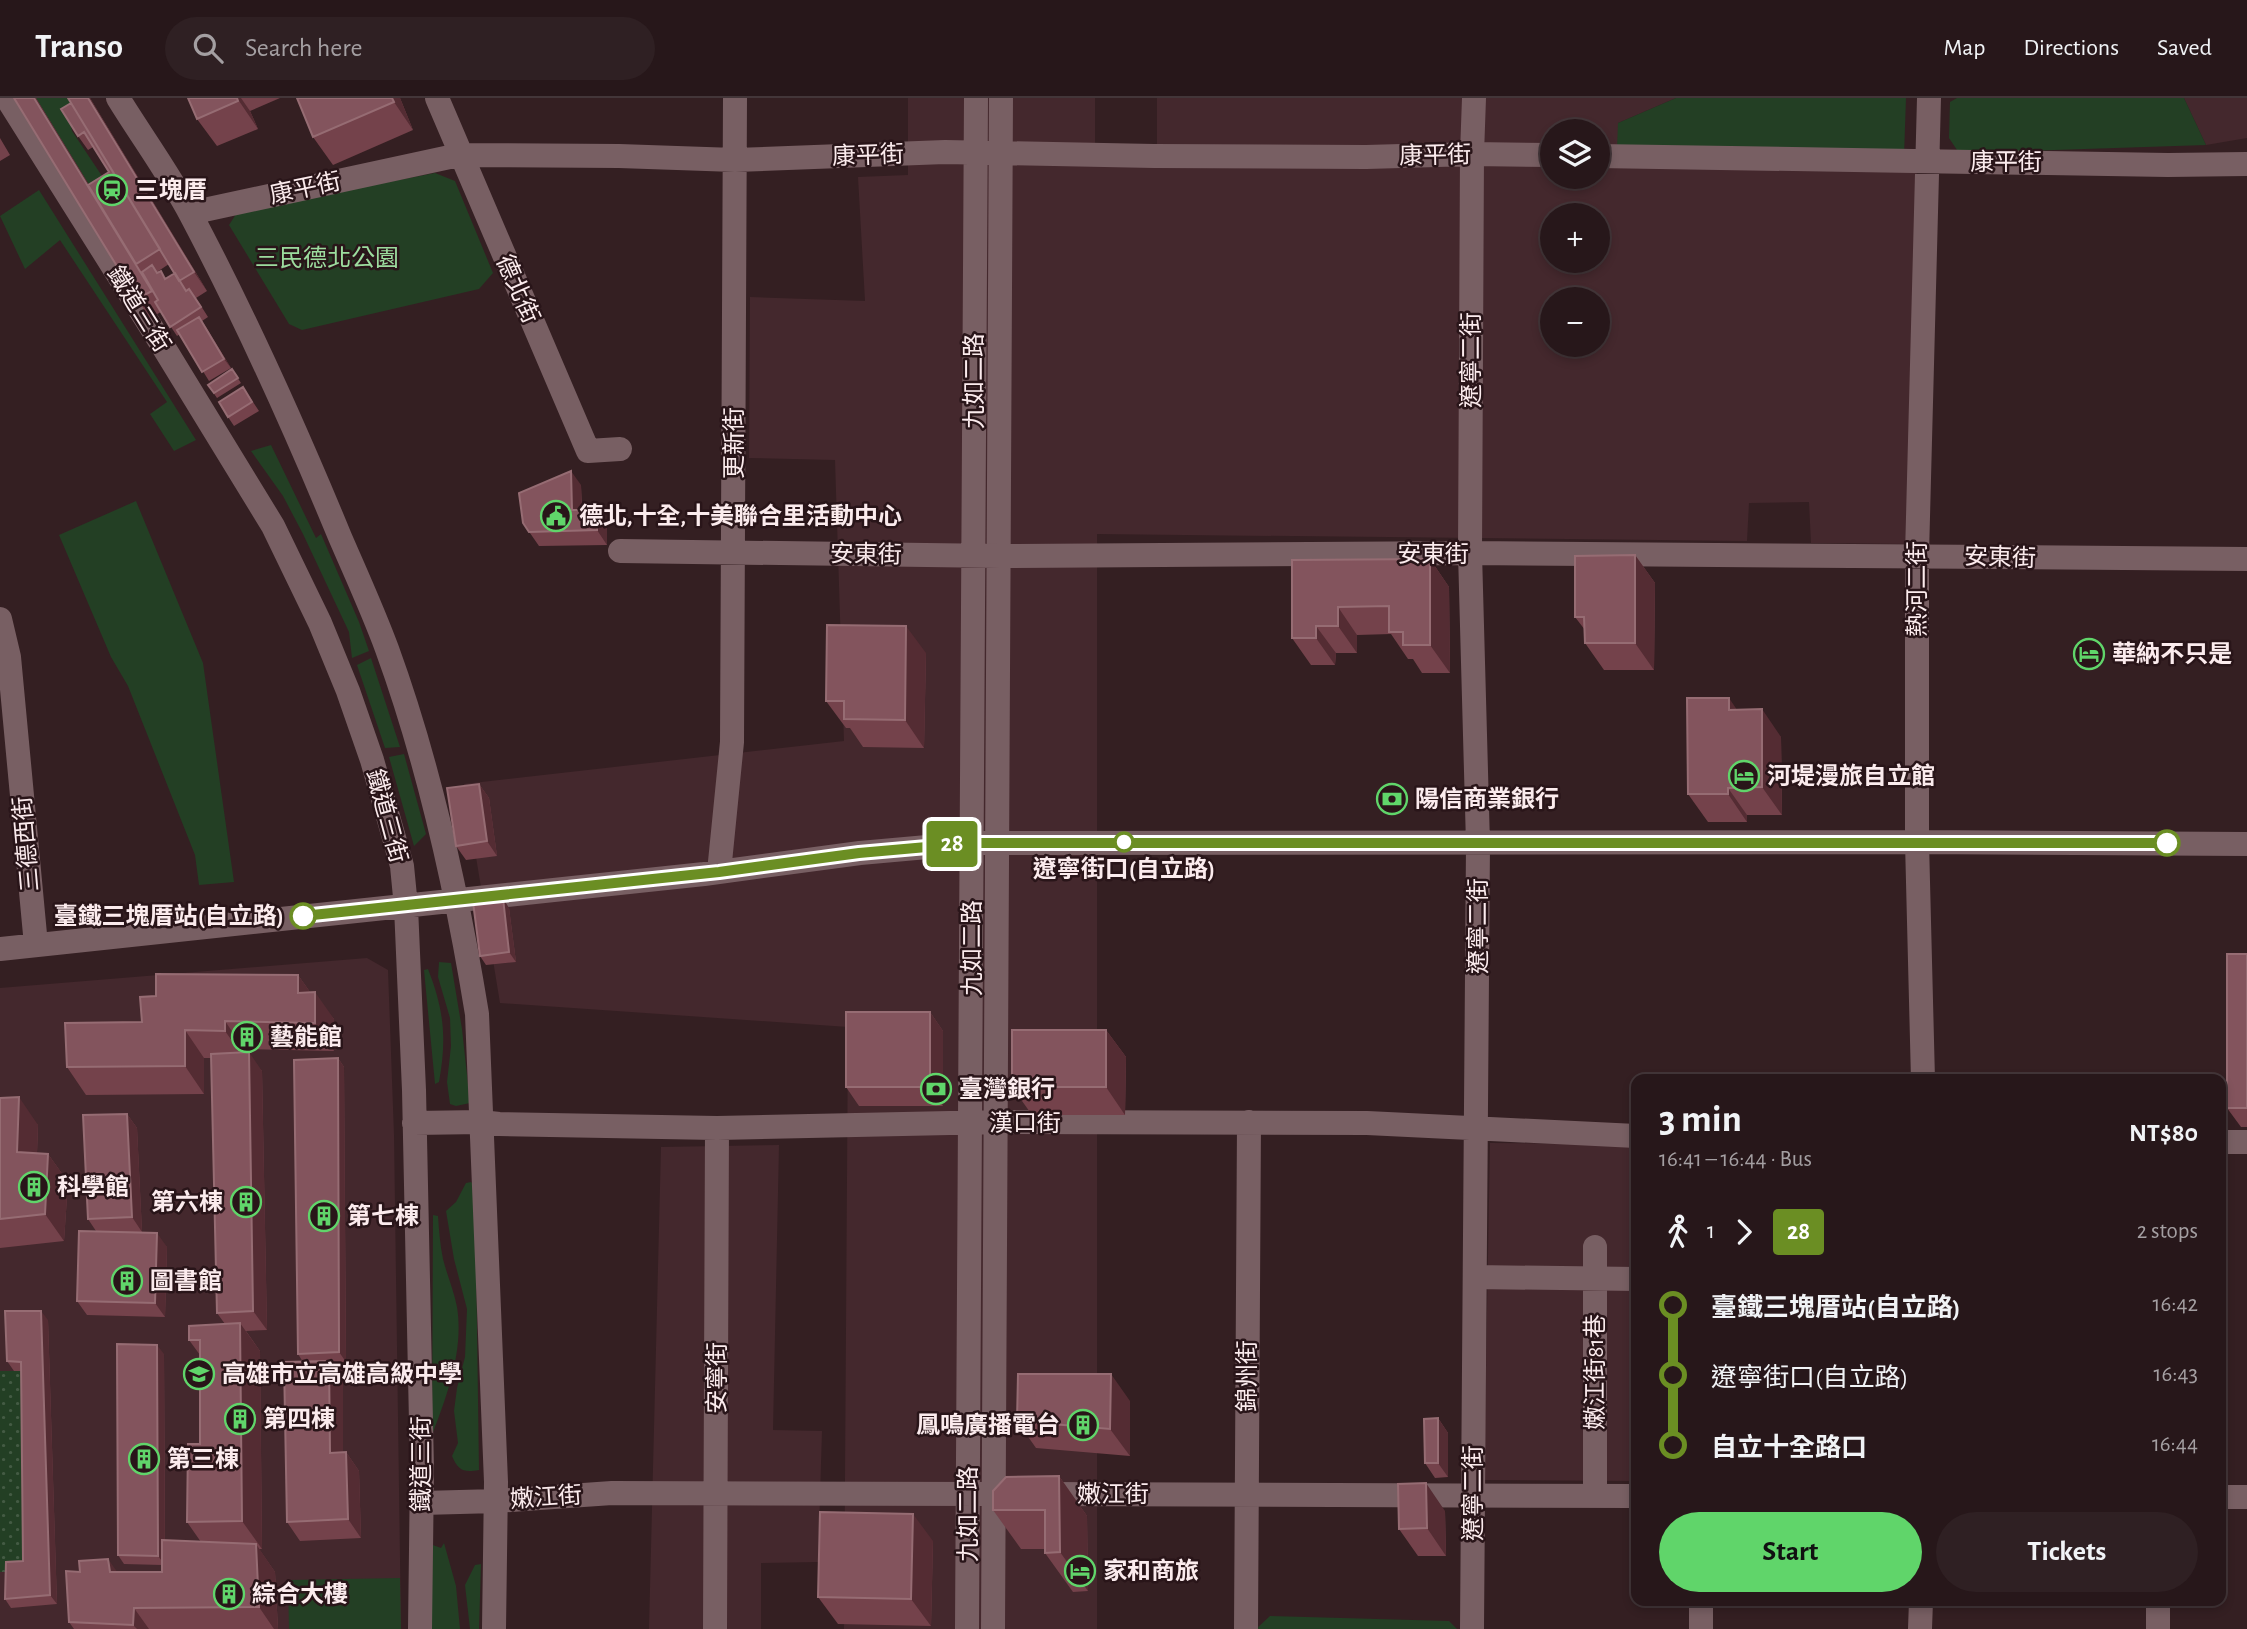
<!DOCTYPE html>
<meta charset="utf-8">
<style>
body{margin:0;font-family:"Alegreya Sans","Noto Sans TC",sans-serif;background:#2f2023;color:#f1f3f6;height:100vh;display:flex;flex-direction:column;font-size:26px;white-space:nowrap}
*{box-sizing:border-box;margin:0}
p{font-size:23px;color:#a49fa2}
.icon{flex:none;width:38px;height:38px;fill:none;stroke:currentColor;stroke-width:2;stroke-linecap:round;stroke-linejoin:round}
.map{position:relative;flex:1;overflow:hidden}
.sheet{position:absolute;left:1631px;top:976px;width:595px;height:532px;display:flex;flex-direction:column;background:#27171a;border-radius:14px;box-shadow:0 4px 10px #0003,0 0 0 2px #433639}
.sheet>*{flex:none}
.badge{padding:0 14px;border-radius:5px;font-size:24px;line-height:46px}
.tools{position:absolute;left:1540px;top:21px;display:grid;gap:14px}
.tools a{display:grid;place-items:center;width:70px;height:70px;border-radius:50%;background:#27171a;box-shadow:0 4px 10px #0003,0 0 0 2px #433639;font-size:35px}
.map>.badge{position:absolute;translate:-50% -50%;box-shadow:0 0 0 4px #fff}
.legs{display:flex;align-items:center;gap:10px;height:77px;padding:0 28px;font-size:23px}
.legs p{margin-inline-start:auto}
.summary{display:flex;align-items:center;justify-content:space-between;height:119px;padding:0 28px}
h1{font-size:38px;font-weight:600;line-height:52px}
.button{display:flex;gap:14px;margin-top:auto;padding:14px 28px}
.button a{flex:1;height:80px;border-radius:42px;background:#60d56a;color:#111;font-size:28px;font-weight:600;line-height:80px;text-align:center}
.button a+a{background:#2f2023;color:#f1f3f6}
ul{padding:0 28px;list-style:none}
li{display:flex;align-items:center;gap:24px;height:70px;font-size:26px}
li i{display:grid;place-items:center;width:10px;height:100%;margin:0 9px;background:currentColor}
li i::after{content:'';width:18px;height:18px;margin:-9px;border:5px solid;border-radius:50%;background:#27171a}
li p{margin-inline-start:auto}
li:first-child i{background:linear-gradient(#0000 50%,currentColor 0)}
li:last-child i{background:linear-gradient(currentColor 50%,#0000 0)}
header{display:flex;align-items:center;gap:42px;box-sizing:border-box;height:98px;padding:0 35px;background:#27171a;border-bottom:2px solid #433639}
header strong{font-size:33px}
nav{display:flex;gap:38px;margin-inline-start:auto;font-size:24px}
.search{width:490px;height:63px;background:#2f2023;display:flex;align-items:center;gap:18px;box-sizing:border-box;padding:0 24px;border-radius:38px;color:#a49fa2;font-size:26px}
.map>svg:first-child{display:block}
.built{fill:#44282d;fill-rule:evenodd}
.green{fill:#233f24}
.garden{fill:url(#garden-dots)}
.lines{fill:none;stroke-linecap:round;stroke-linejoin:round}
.minor{stroke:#785f63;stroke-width:24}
.wall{fill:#74424b;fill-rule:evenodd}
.shaded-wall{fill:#542c33}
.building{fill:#83545d;stroke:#966c73;stroke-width:2}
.line-1-casing{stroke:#fff;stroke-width:16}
.line-1{stroke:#6b8e23;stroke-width:10}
.stop-1-dot{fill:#fff;stroke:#6b8e23;stroke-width:3.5}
.labels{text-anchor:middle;stroke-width:5;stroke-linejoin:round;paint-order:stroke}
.street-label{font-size:24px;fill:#fbebed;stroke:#291519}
.poi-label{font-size:24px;font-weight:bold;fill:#fbebed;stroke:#291519;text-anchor:start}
.park-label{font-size:24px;fill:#9cdc9e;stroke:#291519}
.stop-label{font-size:24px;font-weight:bold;fill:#fbebed;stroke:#291519}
</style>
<header>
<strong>Transo</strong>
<div class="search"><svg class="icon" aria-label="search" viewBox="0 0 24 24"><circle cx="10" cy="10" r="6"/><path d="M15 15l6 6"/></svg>Search here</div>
<nav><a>Map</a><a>Directions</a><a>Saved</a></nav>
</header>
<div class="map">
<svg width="2247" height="1531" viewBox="0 0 2247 1531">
<defs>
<pattern id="garden-dots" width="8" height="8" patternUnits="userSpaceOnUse" patternTransform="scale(1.75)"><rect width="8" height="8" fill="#233f24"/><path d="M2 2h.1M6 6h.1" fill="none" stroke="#445b44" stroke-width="1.8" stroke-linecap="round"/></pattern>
</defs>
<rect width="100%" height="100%" fill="#341f22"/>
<path class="built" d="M908 0H1095V47L1157 48V0H1676L1618 25 1917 58 1910 446 1811 445 1809 404 1749 405 1747 443 1097 436V1531H844L848 929 500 905 464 686 844 643 835 362 749 360 750 199 865 203 858 79 908 77ZM1552 33H1598V79H1552ZM1552 117H1598V163H1552ZM1552 201H1598V247H1552Z
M2184 0H2247V40L2206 47Z
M367 860 388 872 394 1037 401 1531H0V890Z
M1490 1045 1636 1046V1383L1484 1382Z
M779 1047 773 1332 822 1333 818 1464 761 1465V1531H649L661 1049Z"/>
<path class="green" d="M29 0H81L87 16 71 26 72 33 104 81 87 92Z
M1676 0H1906L1904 58 1617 50 1618 25Z
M1957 0H2184L2206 47 1959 55 1949 40 1950 4Z
M435 75 455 83 493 175 479 191 302 232 289 226 229 127 238 113Z
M39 92 196 342 174 353 150 316 167 304 60 142 25 171 0 118Z
M271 347 316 440 321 436 359 524 369 553 352 560 349 534 303 436 283 398 251 353Z
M136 403 203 565 234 784 199 787 195 757 128 588 111 559 59 437Z
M371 560 400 649 385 650 357 567Z
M404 656 426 736 414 748 389 659Z
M439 864 451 865 462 931 470 1005 456 1008 450 1006 447 984 451 948 450 920 438 879Z
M428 871C444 912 447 940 439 984L435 986 424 872Z
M471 1084 475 1089 479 1372C463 1375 458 1372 452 1358L458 1345 454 1313 457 1290 465 1259 467 1211 454 1161 446 1113 456 1104 466 1085Z
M433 1117 438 1118C439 1132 440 1147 443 1161 447 1177 454 1193 457 1209 464 1252 447 1298 432 1337Z
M444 1445 456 1488 460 1531H429L430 1446 441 1450Z
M481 1466 479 1531H470L465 1487 475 1467Z
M400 1480 401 1531H289L288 1482Z
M1270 1518 1449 1523 1457 1531H1256Z"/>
<path class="garden" d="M0 1273H28L29 1473 0 1474Z"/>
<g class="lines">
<path class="minor" d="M7 0 161 245 273 428 320 525 348 593 372 662 402 768 406 809 414 992 422 1372 420 1531
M118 0C142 39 170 77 191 117 246 221 295 330 340 439 356 476 373 513 387 551 430 669 457 793 477 916L496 1384 494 1531
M437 0 588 353 620 351
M1598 58 2168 67 2247 66
M190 115 459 57 619 58 735 62 945 54 1154 58 1366 59 1472 56 1552 57
M620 453 999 458 1470 455 2247 461
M0 521 9 559 36 847
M719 774 732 644 735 0
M0 851 704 776 860 755 972 745 1917 744 2247 746
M1923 982 1917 744V457L1929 0
M414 1025 481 1024 499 1026 717 1030 997 1024 1367 1025 1636 1038
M2221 1044H2247
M1475 1179 1636 1181
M1038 1396 1636 1398
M1595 1398V1149
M2221 1399H2247
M422 1405 497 1403 612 1395 985 1396
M715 1531 717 1030
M967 1531 976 0
M993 1531 1001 0
M1246 1531 1249 1024
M1472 1531 1478 746 1470 455 1472 56 1474 0
M1701 1531V1503
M1920 1531 1921 1503
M2158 1531V1503"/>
</g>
<path class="wall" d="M14 0H36L89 87 109 74 93 49 88 52 78 38 71 5 68 0H90L207 193 196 200 208 219 202 223 231 270 209 283 180 236 177 238 161 214 150 220 137 201ZM169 166 176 178 166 181 157 174Z
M188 0H280L250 13 258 31 217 48 197 21Z
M400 0 413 32 333 67 313 39Z
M0 40 10 57 0 63Z
M232 271 241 285 217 300 208 287Z
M243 289 259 313 234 328 228 319Z
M581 387 582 412 607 426V447L539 448 523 425Z
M1635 457 1655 485 1654 572H1604L1585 545V532L1575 519Z
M1430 461 1449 489 1450 575H1422L1413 561H1408L1391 536 1357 537V555H1336L1335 567H1311L1292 540V462Z
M926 555 924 650 863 649 850 630H846L826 603Z
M1737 612 1781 639 1782 717H1747V724H1708L1688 696Z
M479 686 489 700 497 758 466 762 456 748Z
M509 810 516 864 486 867 480 858Z
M2247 856V1029H2241L2227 1010Z
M298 877 310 894 334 921V953L244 951V954L262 973 267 1232 246 1233 260 1253 262 1451H259L275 1474 278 1531H74L69 1524 80 1474H162V1467L124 1466 118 1457 164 1256 165 1442 201 1444 187 1424 200 1346V1257L189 1242 225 1226 217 1215 211 960H204V996L86 997 67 969 142 924 156 898Z
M930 914 943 933V1008H859L846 989Z
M1106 932 1126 959 1125 1017H1032L1012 989Z
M338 960 344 969 346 1264 331 1265 343 1282V1354H346L359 1373 361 1440 300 1443 287 1424 303 1264 298 1256Z
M0 1000 38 1027 37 1055 48 1056 68 1084 64 1143 0 1150Z
M127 1016 137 1030 142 1134 167 1149 165 1219 87 1217 77 1203 96 1133 88 1121Z
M48 1222 57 1506 11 1510 5 1501 23 1463 21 1273H14L7 1263Z
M1130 1303V1358L1036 1350 1017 1323Z
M1438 1320 1448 1335V1379L1435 1380 1425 1365Z
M1059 1378 1087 1418 1088 1493 1073 1494 1045 1455V1451H1021L993 1412Z
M1445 1413 1446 1458H1418L1399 1431Z
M933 1443 931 1528 838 1526 818 1499Z"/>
<path class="shaded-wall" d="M34 0H36L137 165 136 166 165 211 152 193Z
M88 0H90L207 193 194 174Z
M237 0H241L250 13 258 31Z
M392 0H400L413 32 394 4Z
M199 219 206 229 231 270 224 261Z
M571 373 581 387 582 426 572 412Z
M597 412 607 426V447L597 432Z
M1635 457 1655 485 1654 572 1635 545Z
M1430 461 1449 489 1450 575 1430 547Z
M1338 509 1357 537V555L1338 528Z
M906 528 926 555 924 650 905 622Z
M1316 528 1336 555 1335 567 1316 540Z
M1729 600 1748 628 1729 612Z
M1762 611 1781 639 1782 717 1762 689Z
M479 686 489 700 497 758 487 743Z
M1728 690 1747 717V724L1728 696Z
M503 800 509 810 516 864 509 854Z
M298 877 315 901V894L334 921V953L315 925 298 895Z
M930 914 943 933V1008L930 989Z
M225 923 244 951 245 961 225 933Z
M185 932 204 960V996L185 968Z
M1106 932 1126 959 1125 1017 1106 989Z
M249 954 262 973 267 1232 253 1213Z
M338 960 344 969 346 1264 339 1254Z
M19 999 38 1027 36 1081 17 1054Z
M127 1016 137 1030 142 1134 132 1119Z
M48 1056 68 1084 64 1143 45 1116Z
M157 1135 167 1149 165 1219 155 1205Z
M41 1213 48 1222 57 1506 50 1497Z
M240 1225 260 1253 262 1451 242 1423Z
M157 1247 164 1256 165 1467 158 1458Z
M329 1263 343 1282V1374L330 1355Z
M1111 1276 1130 1303V1358L1110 1331Z
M1438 1320 1448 1335V1379L1438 1365Z
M346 1354 359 1373 361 1440 348 1421Z
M1059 1378 1087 1418 1088 1493 1060 1454Z
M1426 1385 1445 1413 1446 1458 1427 1430Z
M913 1416 933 1443 931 1528 911 1501Z
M256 1446 275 1474 278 1531H274L259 1509Z
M108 1461 128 1489 110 1474Z
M134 1510 149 1531H137L133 1527Z"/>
<path class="building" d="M14 0H34L152 193 137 201Z
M68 0H88L194 174 179 183Z
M188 0H237L238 3 197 21Z
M297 0H392L394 4 313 39Z
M71 5 160 151 136 166 88 87 109 74 84 34 78 38 61 11Z
M152 167 157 175 161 173 165 181 175 175 186 193 189 191 201 209 170 229 155 204 158 202 142 174Z
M199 219 224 261 202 274 177 232Z
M232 271 238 280 214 295 208 287Z
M243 289 252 304 228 319 219 304Z
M571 373 572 412H597V432L529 434 523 425 519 395Z
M1635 457V545H1585L1584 519H1575V458Z
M1430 461V547H1403V534H1389V508L1338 509V528H1316V540H1292V462Z
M827 527 906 528 905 622 844 621V603H826Z
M1687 600H1729V612L1762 611V689L1728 690V696H1688Z
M479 686 487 743 456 748 447 690Z
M503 800 509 854 480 858 473 804Z
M2227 856H2247V1010H2227Z
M156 876 298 877V895L315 894V925L225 923V933L185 932V968L67 969 65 925 142 924 140 899 156 898Z
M846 914H930V989H846Z
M1012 932H1106V989H1012Z
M249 954 253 1213 217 1215 211 956Z
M338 960 339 1254 298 1256 294 962Z
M19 999 17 1054 48 1056 45 1116 0 1121V1000Z
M127 1016 132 1119 88 1121 83 1017Z
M79 1133 157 1135 155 1205 77 1203Z
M5 1213H41L50 1497 5 1501 6 1464 23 1463 21 1264 7 1263Z
M240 1225 242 1423 187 1424 188 1346H200V1242H189V1228Z
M117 1246 157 1247 158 1458 118 1457Z
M329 1263 330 1355 346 1354 348 1421 287 1424 284 1264Z
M1018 1276H1111L1110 1331 1017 1323Z
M1438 1320V1365H1425L1424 1321Z
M1059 1378 1060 1454 1045 1455V1412H993V1393L1006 1379Z
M1426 1385 1427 1430 1399 1431 1398 1386Z
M820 1414 913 1416 911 1501 818 1499Z
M162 1442 256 1446 259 1509 134 1510 133 1527 69 1524 66 1473 80 1474 79 1463 108 1461 110 1474H162Z"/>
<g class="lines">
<g class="line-1-casing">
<path id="line-1" d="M303 818 719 774 859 755 972 745H2167"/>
</g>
<use href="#line-1" class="line-1"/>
</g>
<defs>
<g id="station-ring" transform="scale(1.575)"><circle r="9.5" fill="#291519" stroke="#60d56a" stroke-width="1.5"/><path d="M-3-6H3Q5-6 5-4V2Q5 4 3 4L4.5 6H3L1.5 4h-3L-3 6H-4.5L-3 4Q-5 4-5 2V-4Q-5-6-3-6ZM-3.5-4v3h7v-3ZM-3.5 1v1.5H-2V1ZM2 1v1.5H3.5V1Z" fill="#60d56a"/></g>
<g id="civic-ring" transform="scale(1.575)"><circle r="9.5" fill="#291519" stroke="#60d56a" stroke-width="1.5"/><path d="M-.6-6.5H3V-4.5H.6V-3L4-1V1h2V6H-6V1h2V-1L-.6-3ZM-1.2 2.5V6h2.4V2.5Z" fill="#60d56a"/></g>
<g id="hotel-ring" transform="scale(1.575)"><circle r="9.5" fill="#291519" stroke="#60d56a" stroke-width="1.5"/><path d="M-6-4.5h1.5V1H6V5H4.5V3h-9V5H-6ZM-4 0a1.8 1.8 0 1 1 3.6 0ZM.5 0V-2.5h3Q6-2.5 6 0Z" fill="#60d56a"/></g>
<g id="bank-ring" transform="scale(1.575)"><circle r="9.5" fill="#291519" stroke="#60d56a" stroke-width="1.5"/><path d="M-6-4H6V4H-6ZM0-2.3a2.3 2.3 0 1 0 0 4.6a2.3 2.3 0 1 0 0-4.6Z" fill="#60d56a"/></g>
<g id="building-ring" transform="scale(1.575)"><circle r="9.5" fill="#291519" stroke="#60d56a" stroke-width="1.5"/><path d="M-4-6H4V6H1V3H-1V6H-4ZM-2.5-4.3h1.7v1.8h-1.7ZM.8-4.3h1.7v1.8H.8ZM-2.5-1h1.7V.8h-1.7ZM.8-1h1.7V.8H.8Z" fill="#60d56a"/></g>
<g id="school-ring" transform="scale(1.575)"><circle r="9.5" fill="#291519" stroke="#60d56a" stroke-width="1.5"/><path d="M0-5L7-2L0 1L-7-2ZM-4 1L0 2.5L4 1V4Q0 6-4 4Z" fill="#60d56a"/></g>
</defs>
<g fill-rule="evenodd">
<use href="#station-ring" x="112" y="92"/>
<use href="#civic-ring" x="556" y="418"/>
<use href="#hotel-ring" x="2089" y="556"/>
<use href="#hotel-ring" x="1744" y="678"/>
<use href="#bank-ring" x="1392" y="701"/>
<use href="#building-ring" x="247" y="939"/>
<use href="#bank-ring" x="936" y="991"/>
<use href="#building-ring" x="34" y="1089"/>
<use href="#building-ring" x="246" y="1104"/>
<use href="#building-ring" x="324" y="1118"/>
<use href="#building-ring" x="127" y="1183"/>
<use href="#school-ring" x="199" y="1276"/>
<use href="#building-ring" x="240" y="1321"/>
<use href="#building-ring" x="1083" y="1327"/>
<use href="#building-ring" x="144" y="1361"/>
<use href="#hotel-ring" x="1080" y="1473"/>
<use href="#building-ring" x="229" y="1496"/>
</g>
<g class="stop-1-dot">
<circle cx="1124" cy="744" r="9"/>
<circle cx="2167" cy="745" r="12"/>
<circle cx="303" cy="818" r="12"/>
</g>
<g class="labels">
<g class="street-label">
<text transform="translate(868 57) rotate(-2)" y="8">康平街</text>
<text transform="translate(1435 57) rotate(-1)" y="8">康平街</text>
<text x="2006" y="72">康平街</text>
<text transform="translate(305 90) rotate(-12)" y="8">康平街</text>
<text transform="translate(518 191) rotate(66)" y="8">德北街</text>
<text transform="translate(139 211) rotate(58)" y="8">鐵道三街</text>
<text transform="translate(1471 262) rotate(-90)" y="8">遼寧二街</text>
<text transform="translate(974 283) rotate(-90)" y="8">九如二路</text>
<text transform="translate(734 345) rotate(-90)" y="8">更新街</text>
<text transform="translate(866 456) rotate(1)" y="8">安東街</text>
<text x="1433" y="464">安東街</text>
<text transform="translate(2000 459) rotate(2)" y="8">安東街</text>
<text transform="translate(1917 491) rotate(-90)" y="8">熱河二街</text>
<text transform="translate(387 718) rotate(75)" y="8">鐵道三街</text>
<text transform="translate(26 746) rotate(-95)" y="8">三德西街</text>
<text transform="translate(1478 828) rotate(-90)" y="8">遼寧二街</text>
<text transform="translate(972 850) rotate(-90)" y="8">九如二路</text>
<text x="1025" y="1033">漢口街</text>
<text transform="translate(1595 1274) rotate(-90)" y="8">嫩江街81巷</text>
<text transform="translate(1247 1278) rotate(-90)" y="8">錦州街</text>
<text transform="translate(717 1280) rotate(-90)" y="8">安寧街</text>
<text transform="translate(421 1366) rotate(-90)" y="8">鐵道三街</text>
<text transform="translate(1473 1395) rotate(-90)" y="8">遼寧二街</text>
<text x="1113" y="1404">嫩江街</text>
<text transform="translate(546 1399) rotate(-4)" y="8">嫩江街</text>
<text transform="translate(968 1416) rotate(-90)" y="8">九如二路</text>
</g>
<g class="poi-label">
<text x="135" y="100">三塊厝</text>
<text x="579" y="426">德北,十全,十美聯合里活動中心</text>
<text x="2112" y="564">華納不只是</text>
<text x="1767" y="686">河堤漫旅自立館</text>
<text x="1415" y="709">陽信商業銀行</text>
<text x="270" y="947">藝能館</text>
<text x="959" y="999">臺灣銀行</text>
<text x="57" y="1097">科學館</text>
<text x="223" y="1112" text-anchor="end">第六棟</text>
<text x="347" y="1126">第七棟</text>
<text x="150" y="1191">圖書館</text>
<text x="222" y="1284">高雄市立高雄高級中學</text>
<text x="263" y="1329">第四棟</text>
<text x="1060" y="1335" text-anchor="end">鳳鳴廣播電台</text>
<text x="167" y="1369">第三棟</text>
<text x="1103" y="1481">家和商旅</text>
<text x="252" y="1504">綜合大樓</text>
</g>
<g class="park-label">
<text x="327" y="168">三民德北公園</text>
</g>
<g class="stop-label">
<text x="1124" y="779">遼寧街口(自立路)</text>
<text x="284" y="826" text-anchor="end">臺鐵三塊厝站(自立路)</text>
</g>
</g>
</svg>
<div class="tools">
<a><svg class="icon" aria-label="layers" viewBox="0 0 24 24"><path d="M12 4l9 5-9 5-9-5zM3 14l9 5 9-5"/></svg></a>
<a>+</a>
<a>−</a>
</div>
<b class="badge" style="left:952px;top:746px;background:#6b8e23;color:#fff">28</b>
<section class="sheet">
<div class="summary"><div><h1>3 min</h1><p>16:41 – 16:44 · Bus</p></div><b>NT$80</b></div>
<div class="legs"><svg class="icon" aria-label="walk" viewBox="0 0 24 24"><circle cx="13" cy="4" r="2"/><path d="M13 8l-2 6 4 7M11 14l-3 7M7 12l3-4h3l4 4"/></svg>1<svg class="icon" aria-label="forward" viewBox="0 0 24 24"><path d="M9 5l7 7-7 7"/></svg><b class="badge" style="background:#6b8e23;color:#fff">28</b><p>2 stops</p></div>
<ul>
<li><i style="color:#6b8e23"></i><b>臺鐵三塊厝站(自立路)</b><p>16:42</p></li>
<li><i style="color:#6b8e23"></i><span>遼寧街口(自立路)</span><p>16:43</p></li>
<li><i style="color:#6b8e23"></i><b>自立十全路口</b><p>16:44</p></li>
</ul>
<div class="button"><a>Start</a><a>Tickets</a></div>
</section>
</div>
